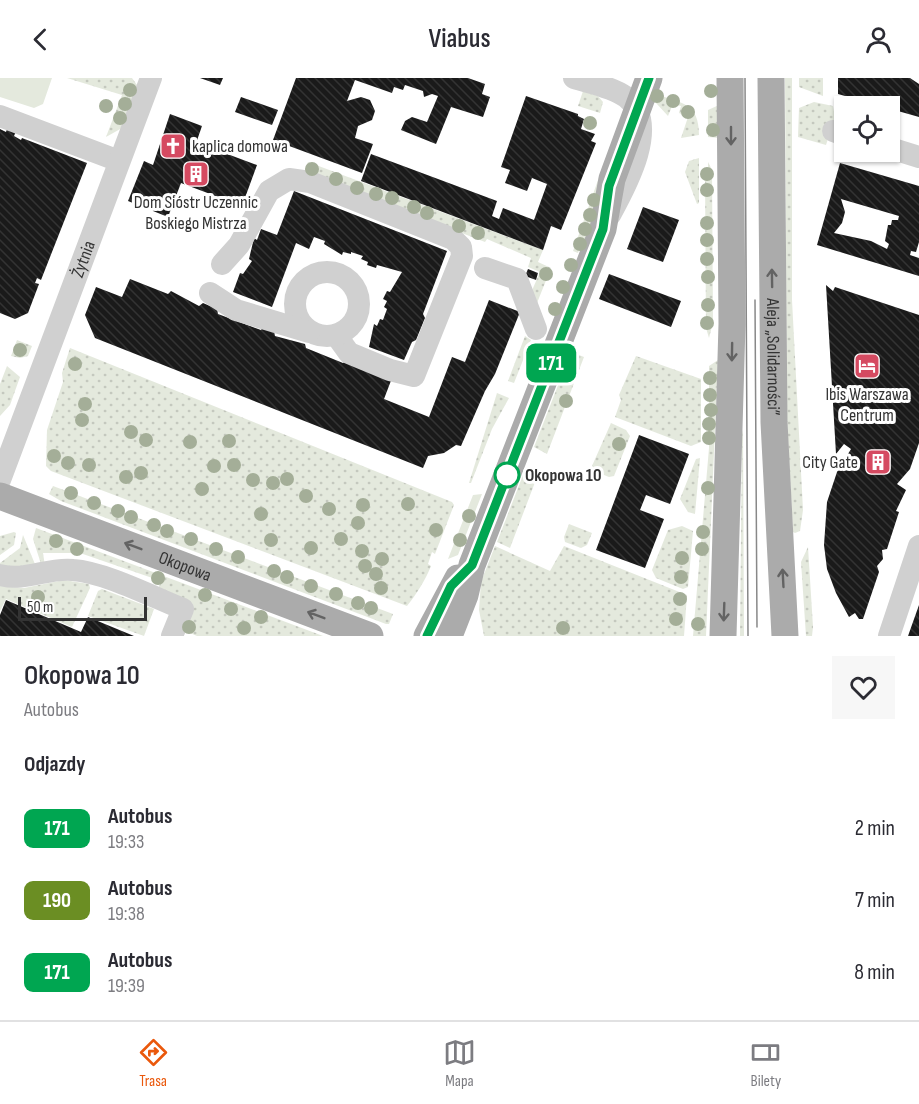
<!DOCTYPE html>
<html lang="pl">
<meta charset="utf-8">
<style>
body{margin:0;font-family:"Sofia Sans Condensed",sans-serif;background:#f7f7f7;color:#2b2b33;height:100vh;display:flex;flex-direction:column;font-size:22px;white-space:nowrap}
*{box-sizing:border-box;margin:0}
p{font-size:20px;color:#7c7c81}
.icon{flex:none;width:33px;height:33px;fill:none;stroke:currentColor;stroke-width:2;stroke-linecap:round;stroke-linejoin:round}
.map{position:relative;height:558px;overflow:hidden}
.panel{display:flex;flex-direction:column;background:#fff;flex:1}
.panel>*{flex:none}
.badge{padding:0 12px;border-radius:9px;font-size:21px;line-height:39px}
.tools{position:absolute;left:834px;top:18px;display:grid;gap:12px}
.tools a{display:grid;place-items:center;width:66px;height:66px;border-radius:0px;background:#fff;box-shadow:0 2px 4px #0004;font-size:30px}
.scale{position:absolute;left:18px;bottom:15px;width:129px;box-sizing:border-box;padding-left:6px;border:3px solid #333;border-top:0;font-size:16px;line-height:21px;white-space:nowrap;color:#333;-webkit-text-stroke:4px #fff;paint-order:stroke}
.map>.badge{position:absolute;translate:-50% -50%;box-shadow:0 0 0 3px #fff}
h2{padding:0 24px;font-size:22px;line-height:54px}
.round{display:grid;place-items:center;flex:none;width:63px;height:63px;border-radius:0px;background:#f7f7f7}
.headline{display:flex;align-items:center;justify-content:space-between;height:102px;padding:0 24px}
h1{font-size:28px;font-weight:600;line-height:45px}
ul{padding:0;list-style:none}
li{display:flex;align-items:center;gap:18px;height:72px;padding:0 24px}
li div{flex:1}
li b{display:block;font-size:22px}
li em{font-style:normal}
li .badge{min-width:66px;font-weight:700;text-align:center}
header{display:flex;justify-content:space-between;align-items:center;height:78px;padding:0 24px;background:#fff;font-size:27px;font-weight:600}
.menu{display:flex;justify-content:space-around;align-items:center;height:84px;border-top:2px solid #e1e1e2;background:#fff;font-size:16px;color:#7c7c81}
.menu a{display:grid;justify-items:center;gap:3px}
.menu .selected{color:#ea580c}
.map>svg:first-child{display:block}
.grass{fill:url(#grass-dots)}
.garden{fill:#e4e9dd}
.building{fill:url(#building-back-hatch);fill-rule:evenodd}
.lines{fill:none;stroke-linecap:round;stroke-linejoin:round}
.minor{stroke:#d0d0d0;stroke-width:22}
.major{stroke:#ababab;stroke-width:27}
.tram{stroke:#888;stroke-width:1.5}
.tree{fill:#a4ae98}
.oneway{stroke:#636363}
.line-casing{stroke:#fff;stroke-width:14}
.line{stroke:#00a651;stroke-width:9}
.stop-dot{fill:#fff;stroke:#00a651;stroke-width:3}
.labels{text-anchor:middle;stroke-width:6;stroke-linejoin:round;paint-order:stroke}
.poi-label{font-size:18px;fill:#333;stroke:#fff}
.street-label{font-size:18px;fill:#333;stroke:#fff}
.stop-label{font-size:18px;font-weight:bold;fill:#333;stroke:#fff;text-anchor:start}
</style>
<header><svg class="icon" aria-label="back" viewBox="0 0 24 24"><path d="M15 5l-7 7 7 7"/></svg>Viabus<svg class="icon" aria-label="person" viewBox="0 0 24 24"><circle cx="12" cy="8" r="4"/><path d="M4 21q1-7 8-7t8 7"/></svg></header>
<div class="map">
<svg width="919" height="558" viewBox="0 0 919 558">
<defs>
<pattern id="grass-dots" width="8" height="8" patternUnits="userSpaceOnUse" patternTransform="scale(1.5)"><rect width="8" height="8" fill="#e4e9dd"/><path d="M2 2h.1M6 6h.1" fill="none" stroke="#c4c8be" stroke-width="1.8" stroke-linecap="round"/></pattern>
<pattern id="building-back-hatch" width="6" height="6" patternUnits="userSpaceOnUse" patternTransform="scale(1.5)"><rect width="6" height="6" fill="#1a1a1a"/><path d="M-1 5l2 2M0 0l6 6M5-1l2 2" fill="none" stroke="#333"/></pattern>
</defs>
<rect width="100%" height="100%" fill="#fff"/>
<path class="grass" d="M67 0H132L137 7 122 50 106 59 122 17Z
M785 0H792V222L803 432 800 453 795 455 793 454 787 342Z
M799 0H823V18L799 9Z
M583 13 598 18 603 24 600 35 578 28Z
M655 16C682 25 699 25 699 57L681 60 688 39 679 35 681 28 673 26 668 38 656 25Z
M814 24 833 28 835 39 826 67 798 59 799 30Z
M719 27V60L708 59V32Z
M699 80V125L697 126 685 94 689 83Z
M308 84 543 172 538 184 551 190 535 230 530 217 540 194 528 189 531 180 487 161 485 164 304 94Z
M708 84 712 92 713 244 709 260 706 250 705 95 708 92Z
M525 258 531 262 514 305 508 303Z
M17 262 32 268 28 278 20 280 11 278Z
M70 270 452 424 454 427 435 476 432 474 428 486 431 488C425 503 417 515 407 528L51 393 46 388 47 352 63 304 62 295Z
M571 274 584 279 547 376 534 369Z
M636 278 701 301V364L691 368 615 339 621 322 619 317Z
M718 282 706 558H693L709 370V288Z
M7 288 20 299 10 327 0 338V306Z
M497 315 509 320 492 351 471 405H469Z
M611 345 626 352 630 358 614 398 609 399 594 393 592 388Z
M743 352 744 558H740L742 356Z
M700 380 695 436 688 434 680 421 696 381Z
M528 396 537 399 510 470 497 464 523 397Z
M53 408 393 536 389 546H386L61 423 49 416Z
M569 446 592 455 587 467 581 470 565 464 564 459Z
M682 448 693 453 688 509 683 511 656 500 652 492 668 452Z
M36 450 323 558H197L183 552 157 515 161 503 80 475H43L45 488 42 489 33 461Z
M14 454 16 455 14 467 0 477V458Z
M23 457 37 491H0V485L20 470Z
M495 468 550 493 564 468 687 517 684 558H484L479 532 481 504Z
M808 469 813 549 812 558H806L801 484Z
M64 502 89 506 90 510 72 549 6 521 0 533V508L24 510Z
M102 511 154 531 144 558 88 538 98 513Z"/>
<path class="garden" d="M0 0H52L43 26 34 30 0 19Z
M604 85 612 88 584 172 580 170 578 175 573 173Z
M482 416 458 477 448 481 473 417Z"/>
<path class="building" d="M200 0H223L220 7Z
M296 0H468L485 6 482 16 490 19 483 39 451 29 436 66 401 52 405 43 412 39 427 44 438 18 432 16 424 19 423 13 405 7 403 12 394 9 392 15 355 2 347 23 361 19 370 22 375 33 372 42 358 48 355 60 373 66 362 95 273 62Z
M838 0H910L919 6V39L838 16Z
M526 18 578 36V38L584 41 581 51 595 56 591 63 596 65 561 152 551 148 543 172 361 103 371 76 497 123 492 138 499 141 503 130 534 142 547 106 532 100 527 113 505 105 510 92 501 89Z
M241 19 278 32 272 47 235 34Z
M170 36 202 48 194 71 197 72 198 69 205 71 206 68 257 87 242 128 181 105 168 139 128 123 144 83 153 87Z
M8 48 17 51 14 58 21 62 22 60 87 85 41 202 37 200 35 205 39 206 28 235 15 241 0 235V51L6 54Z
M840 85 919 108V164L916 174 911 173 910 177 919 180V198L817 167ZM841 121 899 138 898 142H892L891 147H888L885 163 889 166 887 171 871 163 834 155 842 145 845 134Z
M294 113 447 173 423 236 425 240 416 262 412 264 404 282 369 269 374 246 377 248 380 241 383 242 387 231 384 229 387 223 383 221 387 213 390 214 402 194 377 187 376 190 367 187 368 184 361 181 363 178 351 174V176L343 174 342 177 324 166 325 163 314 159 309 171 296 165 272 229 233 214 240 195 243 196 252 183 249 181 254 160 257 162 261 151 277 157Z
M643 129 679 142 663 184 627 171Z
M528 191 538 195 536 202 525 198Z
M609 196 681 223 671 249 599 221Z
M130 201 168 216 171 213 199 228 203 225 217 231 218 236 261 252 263 249 274 253 275 258 305 266 306 270 343 285 347 282 392 300 384 321 429 339 452 279 465 284 489 222 520 234 495 296 485 313 461 368 456 367 444 375 428 378 423 390 95 260 85 237 96 209 122 219Z
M826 207 833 213 835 209 919 237V365L910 391 897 406 906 412 896 433 899 434 887 471 882 472 883 481 877 488 879 494 863 541H859L855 535 849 539 836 515 827 491 824 467 827 424 837 394 851 371 844 366 836 376Z
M639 357 689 376 670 426 646 417 640 432 664 441 645 490 596 472Z
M6 522 81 554 88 539 134 558H0V537Z
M919 527V558H908Z"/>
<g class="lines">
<g class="minor">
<path d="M574 0C590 5 612 9 626 19 661 45 626 108 610 137"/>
<path d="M0 38 119 83"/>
<path d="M833 53 844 57"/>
<path d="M890 70 919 79"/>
<path d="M222 186 239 167 269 113 289 101 310 104 453 161 461 169 462 178 414 298 390 292 349 275 336 257"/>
<path d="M485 190 517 201 536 251"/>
<circle cx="327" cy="226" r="32"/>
<path d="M210 215 236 232 309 254"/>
<path id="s1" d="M0 402 151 0"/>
<path d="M0 497C25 504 48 489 73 492 104 494 153 519 183 531L172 558"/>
<path d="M889 558 919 468"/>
</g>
<g class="major">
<path id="s2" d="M771 0 774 344 785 558"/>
<path id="s3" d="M0 418 370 558"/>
<path d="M427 558 458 500"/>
<path d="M449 558 465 517 472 487 603 151 612 101 649 0"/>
<path d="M723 558 732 246 730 0"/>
</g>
<path class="tram" d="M745 0 748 558
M755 222 757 549"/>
</g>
<g class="tree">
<circle cx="130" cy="12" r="7"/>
<circle cx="711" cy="13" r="7"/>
<circle cx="657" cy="18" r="7"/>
<circle cx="673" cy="23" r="7"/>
<circle cx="125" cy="26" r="7"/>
<circle cx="106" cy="28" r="7"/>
<circle cx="688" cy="34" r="7"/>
<circle cx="120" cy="40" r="7"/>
<circle cx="590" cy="45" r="7"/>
<circle cx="713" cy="52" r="7"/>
<circle cx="312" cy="91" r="7"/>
<circle cx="707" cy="96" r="7"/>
<circle cx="336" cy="101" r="7"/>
<circle cx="357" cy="110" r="7"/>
<circle cx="707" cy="112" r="7"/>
<circle cx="376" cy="116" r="7"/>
<circle cx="392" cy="120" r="7"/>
<circle cx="594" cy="122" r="7"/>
<circle cx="414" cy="129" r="7"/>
<circle cx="427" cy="135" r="7"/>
<circle cx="590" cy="137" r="7"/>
<circle cx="707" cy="145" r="7"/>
<circle cx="459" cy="148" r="7"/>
<circle cx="585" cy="151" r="7"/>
<circle cx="478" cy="155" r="7"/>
<circle cx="707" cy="162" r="7"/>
<circle cx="580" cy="166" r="7"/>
<circle cx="707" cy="181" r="7"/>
<circle cx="571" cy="187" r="7"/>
<circle cx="546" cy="196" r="7"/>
<circle cx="708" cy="199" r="7"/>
<circle cx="563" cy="209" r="7"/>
<circle cx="708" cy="227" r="7"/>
<circle cx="555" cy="231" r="7"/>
<circle cx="707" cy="245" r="7"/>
<circle cx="20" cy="272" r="7"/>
<circle cx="75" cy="286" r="7"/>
<circle cx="710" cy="300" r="7"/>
<circle cx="710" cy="317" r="7"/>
<circle cx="566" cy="323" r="7"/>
<circle cx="85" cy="326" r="7"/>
<circle cx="711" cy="332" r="7"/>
<circle cx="82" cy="342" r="7"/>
<circle cx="709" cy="346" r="7"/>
<circle cx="131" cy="354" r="7"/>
<circle cx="709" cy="360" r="7"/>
<circle cx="146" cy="362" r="7"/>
<circle cx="229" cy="363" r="7"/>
<circle cx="190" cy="364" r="7"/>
<circle cx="619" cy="366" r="7"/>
<circle cx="54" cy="378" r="7"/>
<circle cx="68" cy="385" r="7"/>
<circle cx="89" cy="387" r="7"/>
<circle cx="234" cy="387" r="7"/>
<circle cx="214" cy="388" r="7"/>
<circle cx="141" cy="395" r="7"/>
<circle cx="126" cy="399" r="7"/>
<circle cx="287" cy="401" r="7"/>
<circle cx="253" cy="402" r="7"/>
<circle cx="273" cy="405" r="7"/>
<circle cx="708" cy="410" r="7"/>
<circle cx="202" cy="411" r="7"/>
<circle cx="71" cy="415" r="7"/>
<circle cx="306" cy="418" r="7"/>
<circle cx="94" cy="425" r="7"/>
<circle cx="408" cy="426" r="7"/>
<circle cx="363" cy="427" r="7"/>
<circle cx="329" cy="431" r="7"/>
<circle cx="118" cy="433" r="7"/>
<circle cx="261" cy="436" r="7"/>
<circle cx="469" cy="438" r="7"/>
<circle cx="131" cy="439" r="7"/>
<circle cx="358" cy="445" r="7"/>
<circle cx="154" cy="447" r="7"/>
<circle cx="436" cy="452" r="7"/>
<circle cx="167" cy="453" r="7"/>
<circle cx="703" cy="454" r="7"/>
<circle cx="191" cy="461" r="7"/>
<circle cx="341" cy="461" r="7"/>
<circle cx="271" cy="462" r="7"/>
<circle cx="460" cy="462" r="7"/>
<circle cx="56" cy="463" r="7"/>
<circle cx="311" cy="470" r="7"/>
<circle cx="77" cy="471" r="7"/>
<circle cx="216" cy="471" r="7"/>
<circle cx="702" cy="471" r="7"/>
<circle cx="362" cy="473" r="7"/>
<circle cx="238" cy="479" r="7"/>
<circle cx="682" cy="480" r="7"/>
<circle cx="382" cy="481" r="7"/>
<circle cx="365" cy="488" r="7"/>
<circle cx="274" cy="493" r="7"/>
<circle cx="376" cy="496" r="7"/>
<circle cx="287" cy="499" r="7"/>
<circle cx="681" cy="499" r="7"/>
<circle cx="158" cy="500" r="7"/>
<circle cx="311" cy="508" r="7"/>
<circle cx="381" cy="510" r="7"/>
<circle cx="336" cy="516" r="7"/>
<circle cx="205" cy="517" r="7"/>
<circle cx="38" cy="519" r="7"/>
<circle cx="680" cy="521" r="7"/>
<circle cx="358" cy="525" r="7"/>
<circle cx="371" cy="530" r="7"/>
<circle cx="231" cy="531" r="7"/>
<circle cx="261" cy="539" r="7"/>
<circle cx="676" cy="541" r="7"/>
<circle cx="698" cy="546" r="7"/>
<circle cx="189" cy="549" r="7"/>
<circle cx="244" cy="550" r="7"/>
<circle cx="563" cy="550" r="7"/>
</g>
<defs><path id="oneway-shaft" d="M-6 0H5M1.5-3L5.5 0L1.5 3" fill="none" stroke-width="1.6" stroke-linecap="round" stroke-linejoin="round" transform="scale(1.5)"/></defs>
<g class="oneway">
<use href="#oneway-shaft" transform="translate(731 58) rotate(90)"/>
<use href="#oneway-shaft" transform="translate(772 200) rotate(-91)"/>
<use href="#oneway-shaft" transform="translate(732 274) rotate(91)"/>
<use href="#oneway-shaft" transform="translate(133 468) rotate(-159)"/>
<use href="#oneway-shaft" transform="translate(783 500) rotate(-93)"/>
<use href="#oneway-shaft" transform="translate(724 534) rotate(92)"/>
<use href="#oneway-shaft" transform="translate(316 537) rotate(-159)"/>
</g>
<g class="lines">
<g class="line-casing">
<path id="line" d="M427 558 451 508 472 487 603 151 609 108 649 0"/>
</g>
<use href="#line" class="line"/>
</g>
<defs>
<g id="church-square" transform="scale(1.35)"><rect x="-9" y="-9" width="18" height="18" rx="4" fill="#d54a61" stroke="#fff"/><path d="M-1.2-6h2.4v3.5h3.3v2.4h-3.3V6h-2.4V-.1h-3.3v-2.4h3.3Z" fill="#fff"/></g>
<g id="building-square" transform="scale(1.35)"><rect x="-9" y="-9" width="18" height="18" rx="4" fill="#d54a61" stroke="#fff"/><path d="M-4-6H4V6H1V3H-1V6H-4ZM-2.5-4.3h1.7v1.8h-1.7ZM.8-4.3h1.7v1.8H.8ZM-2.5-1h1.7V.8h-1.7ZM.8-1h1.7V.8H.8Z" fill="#fff"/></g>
<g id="hotel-square" transform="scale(1.35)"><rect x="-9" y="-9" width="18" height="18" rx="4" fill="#d54a61" stroke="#fff"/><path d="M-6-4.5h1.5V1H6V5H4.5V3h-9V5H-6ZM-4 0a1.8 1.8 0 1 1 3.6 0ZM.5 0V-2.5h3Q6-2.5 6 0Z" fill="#fff"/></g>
</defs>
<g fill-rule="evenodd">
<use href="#church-square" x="173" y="68"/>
<use href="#building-square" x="196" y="96"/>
<use href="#hotel-square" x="867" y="288"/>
<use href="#building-square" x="878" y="384"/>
</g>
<circle class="stop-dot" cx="507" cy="397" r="12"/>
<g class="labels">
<g class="poi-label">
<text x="192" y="74" text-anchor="start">kaplica domowa</text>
<text x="196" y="130">Dom Sióstr Uczennic<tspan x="196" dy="21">Boskiego Mistrza</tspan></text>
<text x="867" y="322">Ibis Warszawa<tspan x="867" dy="21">Centrum</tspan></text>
<text x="858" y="390" text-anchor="end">City Gate</text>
</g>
<g class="street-label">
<text dy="6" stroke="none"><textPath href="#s1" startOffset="236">Żytnia</textPath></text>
<text dy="6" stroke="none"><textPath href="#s2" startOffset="279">Aleja „Solidarności”</textPath></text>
<text dy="6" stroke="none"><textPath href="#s3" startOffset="198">Okopowa</textPath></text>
</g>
<g class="stop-label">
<text x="525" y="403">Okopowa 10</text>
</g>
</g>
</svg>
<div class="tools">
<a><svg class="icon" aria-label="locate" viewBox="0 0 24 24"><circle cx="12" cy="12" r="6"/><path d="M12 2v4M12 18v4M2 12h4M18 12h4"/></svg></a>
</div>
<div class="scale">50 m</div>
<b class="badge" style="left:551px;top:285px;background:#00a651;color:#fff">171</b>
</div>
<section class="panel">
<div class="headline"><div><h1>Okopowa 10</h1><p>Autobus</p></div><a class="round"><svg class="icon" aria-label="heart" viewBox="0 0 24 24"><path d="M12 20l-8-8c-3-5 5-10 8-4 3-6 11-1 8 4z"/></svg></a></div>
<h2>Odjazdy</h2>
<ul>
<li><span class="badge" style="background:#00a651;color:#fff">171</span><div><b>Autobus</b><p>19:33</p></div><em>2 min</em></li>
<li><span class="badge" style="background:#6b8e23;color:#fff">190</span><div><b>Autobus</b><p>19:38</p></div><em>7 min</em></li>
<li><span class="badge" style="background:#00a651;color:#fff">171</span><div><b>Autobus</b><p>19:39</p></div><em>8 min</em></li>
</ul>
</section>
<nav class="menu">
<a class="selected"><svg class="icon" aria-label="directions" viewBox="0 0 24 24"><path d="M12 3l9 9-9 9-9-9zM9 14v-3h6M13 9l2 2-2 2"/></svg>Trasa</a>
<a><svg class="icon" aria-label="map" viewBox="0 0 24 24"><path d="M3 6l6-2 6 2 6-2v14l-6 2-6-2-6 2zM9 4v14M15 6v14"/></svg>Mapa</a>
<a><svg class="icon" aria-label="tickets" viewBox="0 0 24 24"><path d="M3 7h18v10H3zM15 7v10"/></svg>Bilety</a>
</nav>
